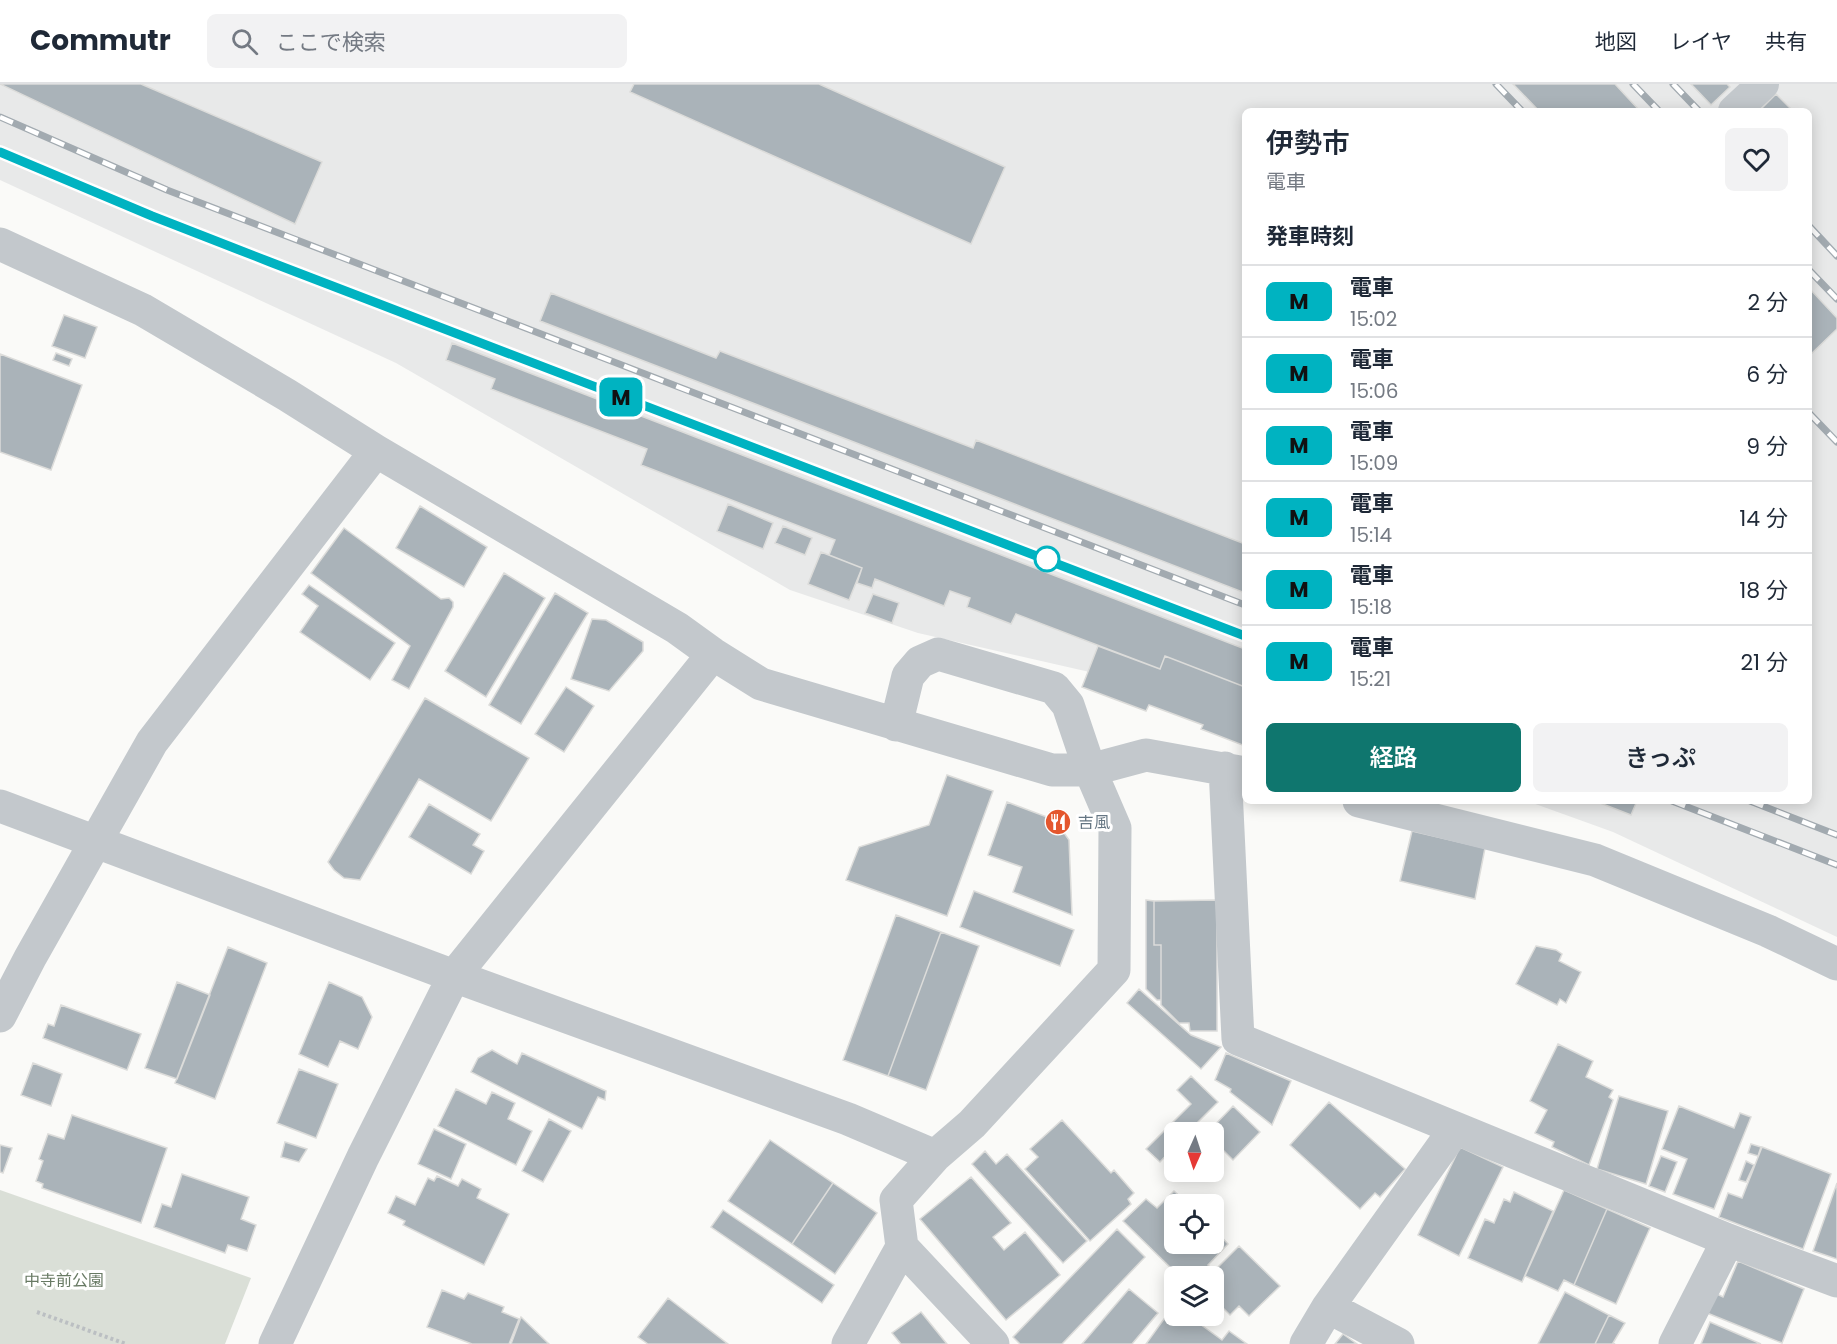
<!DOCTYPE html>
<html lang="ja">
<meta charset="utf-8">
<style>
body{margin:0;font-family:Poppins,"Noto Sans JP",sans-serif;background:#f2f2f3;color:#1f2937;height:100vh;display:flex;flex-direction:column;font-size:22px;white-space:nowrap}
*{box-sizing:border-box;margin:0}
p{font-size:20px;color:#747a83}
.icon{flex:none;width:33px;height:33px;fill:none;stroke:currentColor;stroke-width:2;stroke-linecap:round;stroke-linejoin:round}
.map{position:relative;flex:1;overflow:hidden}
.drawer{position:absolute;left:1242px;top:24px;width:570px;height:696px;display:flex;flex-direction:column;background:#fff;border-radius:9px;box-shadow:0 3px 15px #0003}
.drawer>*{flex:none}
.badge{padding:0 12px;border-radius:9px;font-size:21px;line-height:39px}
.needle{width:39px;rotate:183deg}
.controls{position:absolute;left:1164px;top:1038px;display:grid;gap:12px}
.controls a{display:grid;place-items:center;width:60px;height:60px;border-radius:9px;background:#fff;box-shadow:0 3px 15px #0003;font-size:30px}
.map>.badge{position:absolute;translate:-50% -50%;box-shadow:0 0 0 3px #fff}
h2{padding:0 24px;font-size:22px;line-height:54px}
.round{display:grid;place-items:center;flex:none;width:63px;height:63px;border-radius:9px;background:#f2f2f3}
.headline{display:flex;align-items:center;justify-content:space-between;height:102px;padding:0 24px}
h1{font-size:28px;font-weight:600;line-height:45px}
.cta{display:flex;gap:12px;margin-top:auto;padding:12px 24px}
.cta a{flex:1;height:69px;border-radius:9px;background:#0f766e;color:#fff;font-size:24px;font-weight:600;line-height:69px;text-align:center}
.cta a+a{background:#f2f2f3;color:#1f2937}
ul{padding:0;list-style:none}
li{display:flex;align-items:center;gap:18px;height:72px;padding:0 24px;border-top:2px solid #e0e1e3}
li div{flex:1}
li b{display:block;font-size:22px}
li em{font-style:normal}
li .badge{min-width:66px;font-weight:700;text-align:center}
header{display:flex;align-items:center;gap:36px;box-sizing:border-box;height:84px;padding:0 30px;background:#fff;border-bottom:2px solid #e0e1e3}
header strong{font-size:28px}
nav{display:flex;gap:33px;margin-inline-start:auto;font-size:21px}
.search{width:420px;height:54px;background:#f2f2f3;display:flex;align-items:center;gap:15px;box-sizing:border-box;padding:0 21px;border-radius:9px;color:#747a83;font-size:22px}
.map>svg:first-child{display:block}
.built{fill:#e8e9e9}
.green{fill:#dadfd7}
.building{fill:#aab3b9;stroke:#dcdcda;stroke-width:1.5}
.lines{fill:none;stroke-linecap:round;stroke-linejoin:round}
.path{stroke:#bbbfc2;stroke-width:4;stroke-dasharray:3 3;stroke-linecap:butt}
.pedestrian{stroke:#c3c8cc;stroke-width:32}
.minor{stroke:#c3c8cc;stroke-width:33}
.rail-casing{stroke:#a2aab0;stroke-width:7}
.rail{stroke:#fff;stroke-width:4.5;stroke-dasharray:14;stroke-linecap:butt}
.line-casing{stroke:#fff;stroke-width:14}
.line{stroke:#00b3c1;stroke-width:9}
.stop-dot{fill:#fff;stroke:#00b3c1;stroke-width:3}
.labels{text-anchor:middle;stroke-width:6;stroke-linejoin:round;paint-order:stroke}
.poi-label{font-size:16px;fill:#657683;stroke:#fff;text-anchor:start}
.park-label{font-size:16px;fill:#687a64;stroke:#fff}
</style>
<header>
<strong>Commutr</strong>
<div class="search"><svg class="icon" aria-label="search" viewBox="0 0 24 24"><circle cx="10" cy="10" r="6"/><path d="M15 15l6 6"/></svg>ここで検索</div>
<nav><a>地図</a><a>レイヤ</a><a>共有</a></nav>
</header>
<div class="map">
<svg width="1837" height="1260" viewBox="0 0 1837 1260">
<rect width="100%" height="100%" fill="#fafaf8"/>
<path class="built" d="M0 0H1837V853L1613 748 1527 717H1809V27H1245V631L1129 597 918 549 790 506 396 279 0 96Z"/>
<path class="green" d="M0 1106 251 1194 225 1260H0Z"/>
<path class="building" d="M0 0H141L322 78 295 140Z
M634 0H819L1005 83 971 160 630 8Z
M1513 0H1615L1640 27H1539Z
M1691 0H1727L1730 3 1711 21Z
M1776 10 1793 27H1759Z
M1809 204 1837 234V245L1809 272Z
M551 209 716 274 720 267 973 364 976 356 1245 460V509L540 237Z
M64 231 97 243 85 274 52 262Z
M452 259 1245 565V603L1165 572 1160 585 1016 530 1011 540 967 523 970 514 950 507 944 522 875 495 872 504 857 499 862 484 829 471 835 456 641 381 647 365 491 305 495 295 446 276Z
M56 269 72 275 69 282 53 276Z
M0 270 82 301 51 386 0 368Z
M728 420 773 439 763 465 717 447Z
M420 422 487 463 464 503 396 464Z
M783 442 812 454 805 471 775 459Z
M344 444 441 515 449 514 453 518V523L409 605 392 596 410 562 311 489Z
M821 468 862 484 849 516 808 500Z
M504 489 545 514 486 613 445 587Z
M309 501 395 559 370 596 300 548 318 522 302 510Z
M555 509 588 529 521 640 489 621Z
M873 510 899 519 892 539 865 529Z
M592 535 606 536 643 558V567L609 607 571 595Z
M1098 562 1160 585 1165 572 1245 603V662L1201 645 1203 641 1149 621 1146 627 1082 603Z
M566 603 594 622 564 668 535 650Z
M425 614 529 674 491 737 419 695 360 796 344 794 334 786 328 778Z
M947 691 993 707 947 832 846 796 859 763 929 741Z
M1595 717H1637L1631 731Z
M1007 718 1055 736 1069 756 1072 831 1013 808 1022 783 988 771Z
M429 720 480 750 473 761 484 767 471 790 409 753Z
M1412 747 1485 764 1475 815 1400 797Z
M974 807 1074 846 1060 882 960 843Z
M1146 816 1154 817V861H1161V916H1157L1146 905Z
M1217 816V947H1190L1189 939H1179L1161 921V861H1154V817Z
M896 831 941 848 888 992 843 976Z
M941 848 979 862 926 1006 888 992Z
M1536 862 1556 866 1562 870 1559 877 1581 888 1566 919 1560 915 1557 921 1516 900Z
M228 863 267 879 215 1015 175 999Z
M177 898 210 911 177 995 145 984Z
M329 898 362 913 372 933 358 965 340 957 328 983 299 970Z
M1139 905 1191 951 1221 963 1201 985 1127 919Z
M61 921 141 950 127 986 43 954 48 940 54 942Z
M1558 960 1593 977 1586 993 1613 1006 1609 1013 1613 1016 1589 1081 1552 1063 1554 1058 1535 1049 1547 1026 1530 1017Z
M492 966 517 980 522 969 606 1007 605 1016 598 1013 582 1045 471 988 478 974Z
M1226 969 1291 997 1272 1041 1230 1008 1231 1005 1215 996Z
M33 979 62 990 51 1022 21 1011Z
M299 985 338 1000 316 1054 277 1039Z
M1191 992 1218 1018 1188 1048H1174V1063L1160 1078 1146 1065 1191 1020 1177 1006Z
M456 1005 486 1020 492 1008 515 1019 508 1035 532 1047 516 1081 438 1042Z
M1619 1012 1668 1027 1646 1100 1597 1085Z
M1329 1018 1405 1085 1380 1113 1375 1109 1360 1125 1290 1061Z
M1233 1022 1260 1048 1233 1076 1214 1057V1048H1208Z
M1679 1022 1734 1044 1740 1029 1751 1033 1714 1125 1673 1110 1687 1075 1662 1065Z
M72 1031 167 1064 141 1139 42 1104 43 1100 36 1097 43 1077 39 1075 48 1050 64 1055Z
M549 1035 571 1047 543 1098 522 1087Z
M1062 1036 1111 1089 1114 1086 1134 1109 1128 1115 1131 1120 1090 1157 1025 1085 1038 1073 1030 1065Z
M434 1045 466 1060 451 1095 418 1080Z
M770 1056 833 1099 792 1160 728 1117Z
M285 1058 307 1065 299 1078 281 1073Z
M1751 1060 1761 1063 1758 1072 1748 1069Z
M0 1061 12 1064 3 1089 0 1088Z
M1460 1063 1503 1083 1459 1172 1418 1151Z
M1762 1063 1831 1090 1803 1165 1719 1133 1728 1109 1742 1114Z
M985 1067 996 1080 1007 1070 1087 1157 1063 1179 972 1080Z
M1661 1072 1677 1078 1665 1108 1649 1102Z
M1746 1077 1754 1081 1746 1098 1739 1096Z
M182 1090 249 1113 241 1135 256 1141 247 1167 228 1161 225 1169 154 1143 162 1120 171 1123Z
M437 1092 458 1102 462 1095 481 1105 477 1114 509 1130 484 1181 403 1141 405 1137 388 1129 396 1112 415 1121 428 1094 434 1097Z
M971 1093 1011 1139 993 1153 1004 1166 1025 1148 1060 1191 1006 1236 920 1135Z
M833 1099 877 1129 835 1190 792 1160Z
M1837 1099V1175L1813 1167Z
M1564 1106 1607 1125 1574 1201 1564 1196 1558 1207 1525 1192Z
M1174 1107 1188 1120H1174V1160H1214V1145L1228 1160 1208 1181 1214 1187 1239 1162 1280 1202 1249 1232 1239 1222 1230 1231 1214 1215V1192H1179L1123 1137 1146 1115 1157 1124Z
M1514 1108 1553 1127 1522 1198 1468 1174 1485 1135 1494 1139 1504 1115 1510 1118Z
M1607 1125 1650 1144 1616 1220 1574 1201Z
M723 1126 834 1201 822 1219 711 1143Z
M1117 1145 1145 1173 1062 1260H1020L1013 1253Z
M1738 1177 1804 1205 1782 1259 1707 1229 1715 1209 1723 1213Z
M1129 1205 1158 1229 1132 1260H1082Z
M442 1206 464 1215 468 1209 504 1223 502 1228 519 1235 509 1260H472L427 1243Z
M1565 1208 1609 1231 1595 1260H1538Z
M668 1214 728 1260H648L638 1253Z
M1174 1221V1232H1189L1222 1256 1229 1247 1247 1260H1146Z
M921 1228 947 1260H901L892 1249Z
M1609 1231 1625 1239 1613 1259 1615 1260H1595Z
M521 1233 549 1260H511Z
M1710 1238 1761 1260H1701Z
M1343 1250 1357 1260H1335Z"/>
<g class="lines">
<path class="path" d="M37 1228 126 1260"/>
<path class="pedestrian" d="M1734 27 1763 0"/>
<path class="minor" d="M0 160 143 226 287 311 376 367 677 544 713 570 761 600 1052 686H1090L1146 671 1245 689
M896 641 908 592 920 578 938 570 1054 604 1068 621 1090 686 1115 744 1114 886 972 1040 935 1072 896 1116 902 1163 993 1260
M1225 684 1238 955 1728 1156 1837 1197
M1359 717 1595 776 1768 847 1837 880
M0 722 454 892 848 1035 935 1072
M0 932 30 874 152 658 376 367
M275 1260 363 1073 454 892 713 570
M848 1260 902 1163
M1306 1260 1328 1223
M1398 1260 1328 1223 1455 1045
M1675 1260 1728 1156"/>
<g class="rail-casing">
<path id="rail" d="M1496 0 1522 27
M1633 0 1659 27
M1673 0 1699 27
M0 33 167 106 1245 521
M0 68 151 132 290 186 1245 552
M1809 142 1837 172
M1809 186 1837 215
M1809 329 1837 358
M1672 717 1837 781
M1750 717 1837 751"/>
</g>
<use href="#rail" class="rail"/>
</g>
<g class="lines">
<g class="line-casing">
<path id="line" d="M0 68 152 132 270 178 1245 552"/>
</g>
<use href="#line" class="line"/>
</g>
<defs>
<g id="restaurant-disc" transform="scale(1.35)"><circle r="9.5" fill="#e4572e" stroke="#fff"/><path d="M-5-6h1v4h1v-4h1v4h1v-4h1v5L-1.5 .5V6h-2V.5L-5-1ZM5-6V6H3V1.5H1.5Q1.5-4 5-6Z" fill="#fff"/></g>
</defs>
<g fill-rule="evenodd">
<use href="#restaurant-disc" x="1058" y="738"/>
</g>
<circle class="stop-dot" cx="1047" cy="475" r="12"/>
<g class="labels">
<g class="poi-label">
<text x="1078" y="744">吉風</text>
</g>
<g class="park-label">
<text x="64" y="1202">中寺前公園</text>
</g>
</g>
</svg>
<div class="controls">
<a><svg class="needle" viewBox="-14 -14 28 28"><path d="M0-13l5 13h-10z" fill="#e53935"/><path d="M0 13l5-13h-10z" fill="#747a83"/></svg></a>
<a><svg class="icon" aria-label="locate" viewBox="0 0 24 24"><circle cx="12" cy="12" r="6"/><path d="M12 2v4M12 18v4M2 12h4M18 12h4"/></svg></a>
<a><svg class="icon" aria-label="layers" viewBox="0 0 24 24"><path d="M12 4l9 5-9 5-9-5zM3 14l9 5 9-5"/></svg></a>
</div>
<b class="badge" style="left:621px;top:313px;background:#00b3c1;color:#111">M</b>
<section class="drawer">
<div class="headline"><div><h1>伊勢市</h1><p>電車</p></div><a class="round"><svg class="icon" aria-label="heart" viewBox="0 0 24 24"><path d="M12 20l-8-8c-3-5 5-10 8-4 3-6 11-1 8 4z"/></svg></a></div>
<h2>発車時刻</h2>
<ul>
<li><span class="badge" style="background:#00b3c1;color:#111">M</span><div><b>電車</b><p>15:02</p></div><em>2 分</em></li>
<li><span class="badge" style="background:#00b3c1;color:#111">M</span><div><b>電車</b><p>15:06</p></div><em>6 分</em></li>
<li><span class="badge" style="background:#00b3c1;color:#111">M</span><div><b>電車</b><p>15:09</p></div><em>9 分</em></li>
<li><span class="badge" style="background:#00b3c1;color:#111">M</span><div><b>電車</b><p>15:14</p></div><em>14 分</em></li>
<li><span class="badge" style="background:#00b3c1;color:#111">M</span><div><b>電車</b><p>15:18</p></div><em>18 分</em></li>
<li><span class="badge" style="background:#00b3c1;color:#111">M</span><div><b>電車</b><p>15:21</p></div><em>21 分</em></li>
</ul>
<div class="cta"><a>経路</a><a>きっぷ</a></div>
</section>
</div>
